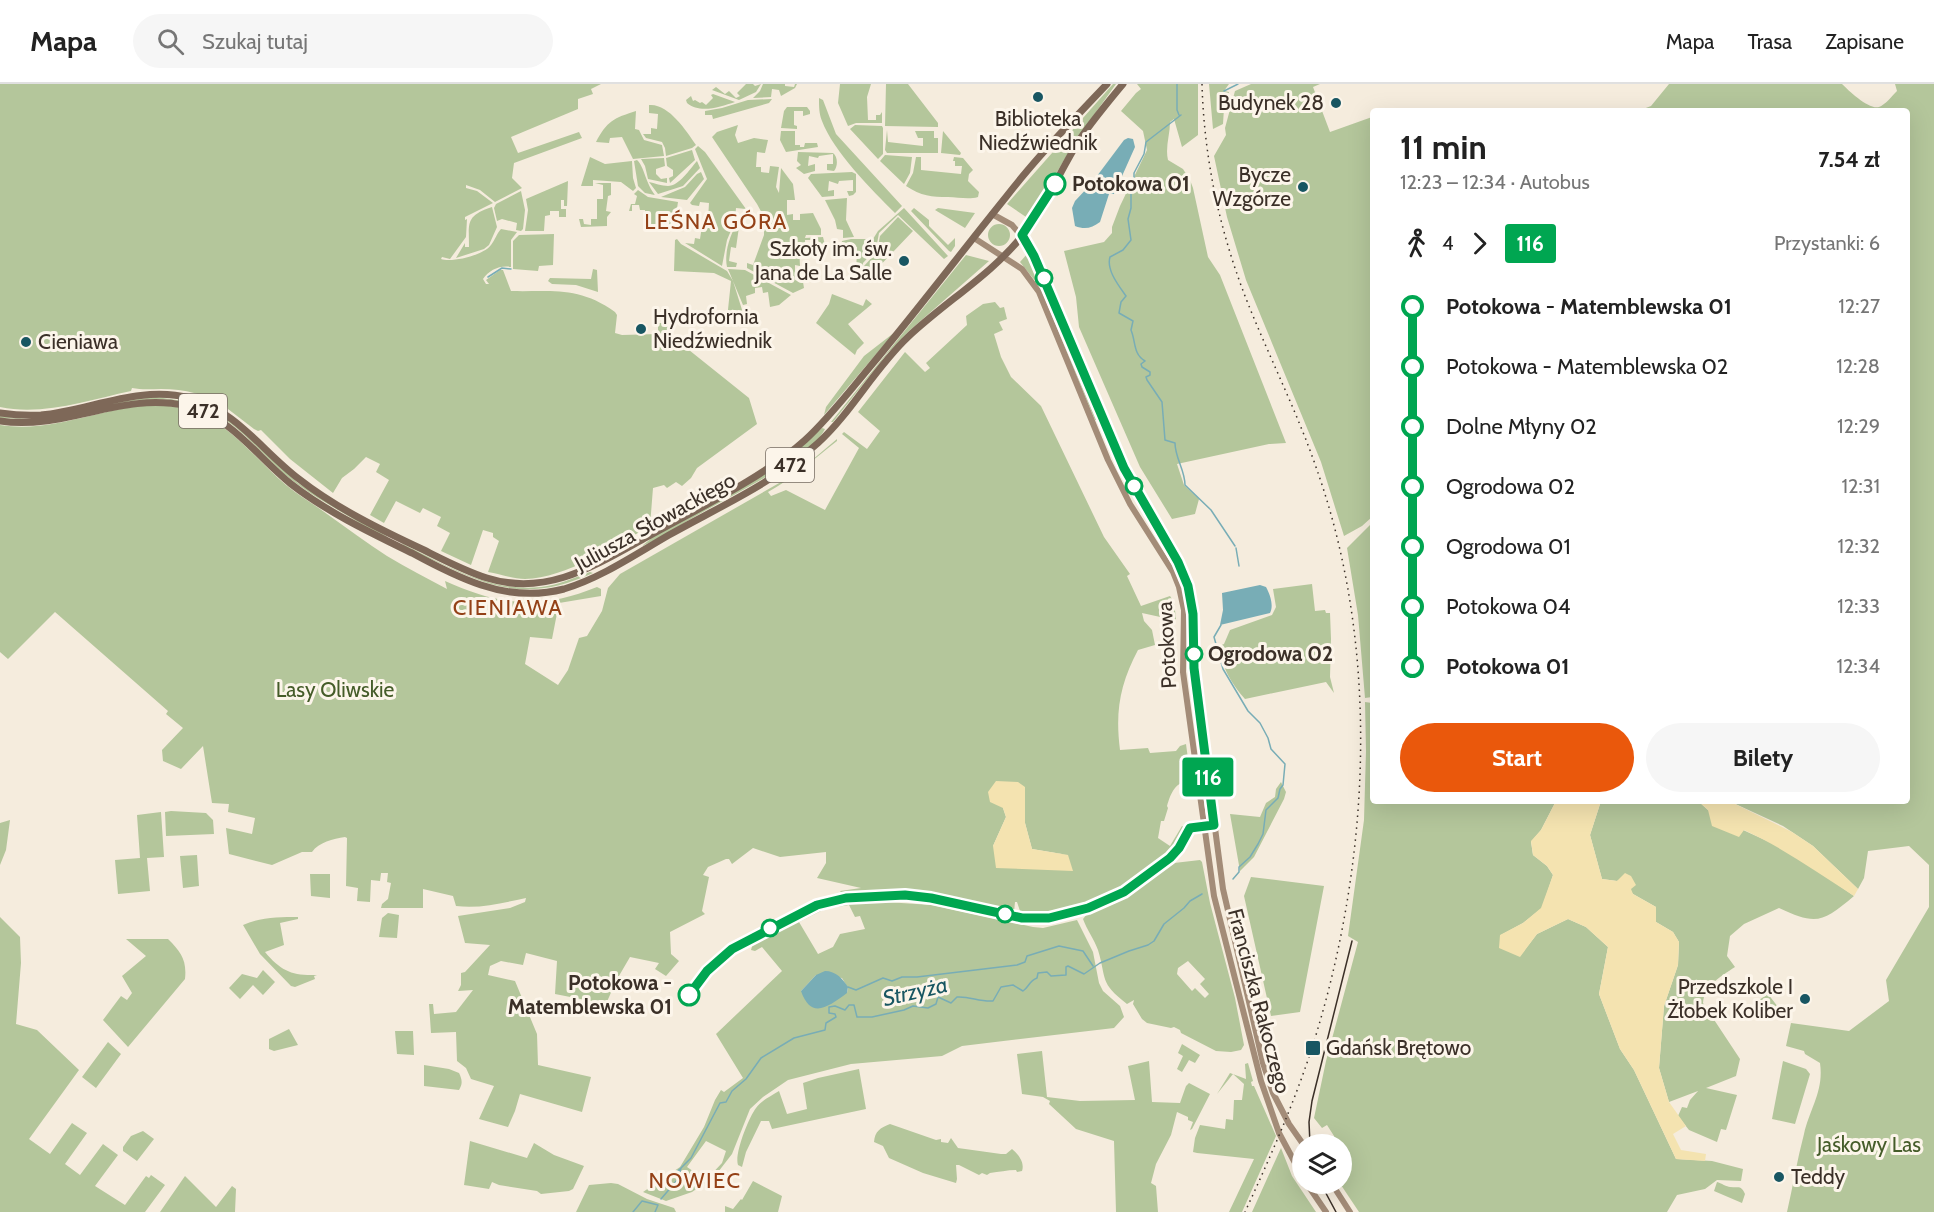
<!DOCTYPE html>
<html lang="pl">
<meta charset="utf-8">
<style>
body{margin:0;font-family:Cabin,sans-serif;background:#f6f6f6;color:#222;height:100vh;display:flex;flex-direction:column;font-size:22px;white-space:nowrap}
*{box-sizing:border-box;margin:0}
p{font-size:20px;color:#767676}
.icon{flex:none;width:33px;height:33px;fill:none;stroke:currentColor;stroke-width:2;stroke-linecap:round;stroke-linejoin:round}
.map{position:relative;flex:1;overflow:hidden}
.panel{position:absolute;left:1370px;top:24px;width:540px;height:696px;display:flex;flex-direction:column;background:#fff;border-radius:6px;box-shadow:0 6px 24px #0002}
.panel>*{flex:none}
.badge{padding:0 12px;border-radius:4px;font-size:21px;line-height:39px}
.fabs{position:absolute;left:1292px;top:1050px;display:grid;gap:12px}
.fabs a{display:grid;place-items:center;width:60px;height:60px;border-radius:50%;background:#fff;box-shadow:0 6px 24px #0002;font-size:30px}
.map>.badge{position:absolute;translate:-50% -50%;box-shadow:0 0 0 3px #fff}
.legs{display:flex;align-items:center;gap:9px;height:66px;padding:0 30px;font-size:20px}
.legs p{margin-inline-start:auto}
.overview{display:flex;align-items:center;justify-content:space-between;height:102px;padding:0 30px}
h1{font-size:33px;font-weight:800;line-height:45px}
.button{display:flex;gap:12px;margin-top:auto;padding:12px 30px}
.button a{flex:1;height:69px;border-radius:36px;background:#ea580c;color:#fff;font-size:24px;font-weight:800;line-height:69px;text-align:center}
.button a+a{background:#f6f6f6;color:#222}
ul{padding:0 30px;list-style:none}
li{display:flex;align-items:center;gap:21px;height:60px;font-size:22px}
li i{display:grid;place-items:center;width:9px;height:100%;margin:0 8px;background:currentColor}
li i::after{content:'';width:15px;height:15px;margin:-8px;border:4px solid;border-radius:50%;background:#fff}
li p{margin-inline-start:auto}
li:first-child i{background:linear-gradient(#0000 50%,currentColor 0)}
li:last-child i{background:linear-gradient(currentColor 50%,#0000 0)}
header{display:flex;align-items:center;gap:36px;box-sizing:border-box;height:84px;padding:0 30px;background:#fff;border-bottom:2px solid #e0e0e0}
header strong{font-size:28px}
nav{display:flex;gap:33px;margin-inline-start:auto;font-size:21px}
.search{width:420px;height:54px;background:#f6f6f6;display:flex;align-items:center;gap:15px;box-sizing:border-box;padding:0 21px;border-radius:33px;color:#767676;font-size:22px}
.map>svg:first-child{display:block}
.green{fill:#b4c69b;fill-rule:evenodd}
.sand{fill:#f4e3b0}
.water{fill:#78adb6}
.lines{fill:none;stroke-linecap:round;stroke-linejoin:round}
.stream{stroke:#78adb6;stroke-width:1.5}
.secondary{stroke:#a38c78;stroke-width:6}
.primary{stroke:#7e6858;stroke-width:7}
.tram{stroke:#3b3028;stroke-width:1.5}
.rail{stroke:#3b3028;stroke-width:1.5;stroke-dasharray:1.5 4.5;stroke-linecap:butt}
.line-1-casing{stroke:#fff;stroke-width:14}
.line-1{stroke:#00a651;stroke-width:9}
.poi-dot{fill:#185662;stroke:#fcf5ea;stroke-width:2}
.stop-1-dot{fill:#fff;stroke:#00a651;stroke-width:3}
.labels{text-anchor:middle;stroke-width:6;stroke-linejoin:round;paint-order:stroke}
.shield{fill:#fcf5ea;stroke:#756b62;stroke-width:1.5}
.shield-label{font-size:20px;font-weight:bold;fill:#3b3028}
.poi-label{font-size:21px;fill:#3b3028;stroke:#fcf5ea;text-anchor:end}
.stop-label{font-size:21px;font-weight:bold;fill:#3b3028;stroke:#fcf5ea;text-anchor:start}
.street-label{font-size:21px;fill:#3b3028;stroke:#fcf5ea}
.park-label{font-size:21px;fill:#455c29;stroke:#fcf5ea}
.neighbourhood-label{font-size:22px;letter-spacing:1.5px;fill:#944117;stroke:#fcf5ea}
.water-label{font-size:22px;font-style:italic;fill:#185662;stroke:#fcf5ea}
</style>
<header>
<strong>Mapa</strong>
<div class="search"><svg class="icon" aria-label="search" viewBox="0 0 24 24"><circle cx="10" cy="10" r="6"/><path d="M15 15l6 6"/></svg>Szukaj tutaj</div>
<nav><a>Mapa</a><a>Trasa</a><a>Zapisane</a></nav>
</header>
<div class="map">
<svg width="1934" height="1128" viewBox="0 0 1934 1128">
<rect width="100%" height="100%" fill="#f5ecdd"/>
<path class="green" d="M0 0H601L591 5 593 10 578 15V25L511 53 518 69 579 48 582 54 514 79 512 94 522 104 495 118 480 106 466 101V104L477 107 493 119 465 133V136L467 135 466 153 450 175 442 173 441 175C452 179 484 171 491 161 495 156 497 149 501 145L517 148 511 156V183C500 181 489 186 483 195L486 200H489L486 196 500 186H503L511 207C552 208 579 202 615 228L617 231 615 249 622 251 658 250V239H671L669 265 689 266 749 314 757 340 697 384 691 394 682 402 676 398 667 404 664 401 653 404 650 442C615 462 566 494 525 495 514 495 500 490 488 488L499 457 493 453V449L483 446 471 481 441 467 450 449 437 442 441 433 423 424 420 429 396 417 384 439 370 431 389 396 376 388 380 380 366 373 354 385 342 394 333 409 290 375 261 346 258 347 254 345 228 325 227 322 226 323C206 310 185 305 161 305 151 305 142 306 132 304L131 307C89 316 43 332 0 323Z
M746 0H753L755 2 761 0 756 8 739 16 712 6 716 3 725 10 729 7 736 14 740 12 737 9Z
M763 0H785V2L794 3 795 0H797L795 4 781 12 779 6 772 5 771 13 753 14 760 7Z
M840 0H871L867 13 868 36H876V31H880L882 28V39H856L848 42 838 19Z
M886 0H908L938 39V43L885 42Z
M1113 0H1116L1076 56 1029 135 1007 120Z
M1137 0H1198V51L1182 63 1174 35 1170 38C1170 51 1165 63 1168 76L1183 85 1190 96 1193 104 1208 173 1220 191 1286 359 1269 360 1177 380 1184 401 1199 415 1195 430 1172 435 1140 383 1079 243 1076 213 1064 167 1104 158 1112 149V143L1120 122 1147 66 1143 47 1121 27 1136 9 1141 5Z
M1209 0H1229L1224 7 1229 8 1224 24 1223 40 1213 45Z
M1251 0H1320L1313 3 1330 48 1372 33V433L1362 442 1344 452 1321 378 1246 196 1227 133 1214 72 1226 51 1225 44 1235 7Z
M1669 0H1842C1849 7 1869 26 1879 23 1885 21 1892 12 1897 7L1895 0H1934V1128H1787C1793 1102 1797 1076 1804 1050 1810 1024 1824 1007 1820 979L1805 970 1804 967 1786 962 1791 939 1849 947 1889 917 1886 896 1929 823V781L1909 762 1868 767 1864 794 1858 805 1813 762 1783 742 1729 717H1906V27H1638L1651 22Z
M713 10 735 18C720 23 700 30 687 19L686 16 691 12 693 17 695 16 700 19 702 18 706 21 713 14 711 11Z
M819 14 823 16 836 50 902 122 895 129C872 106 833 67 822 37 819 30 819 22 819 14Z
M772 15 769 19 713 35 712 31H705V27L722 24 748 16Z
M649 21C668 19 686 46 696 61L692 64 666 72 665 64 662 58 646 54 643 50H651V44L657 45 658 30 649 29Z
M787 23H807L810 27V30L803 32V27H794V41L797 42V45L781 44 784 27Z
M636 27 635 45 639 46 644 56 662 61 664 72 633 75 622 53 610 54 609 59 596 58C607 37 614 34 636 27Z
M738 41 735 51 738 59 754 54 768 56 765 69 757 68 756 83H761V88L769 89 770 82 779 83 776 103 779 109 781 84 793 100 795 116H787V131L793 130V136H800V130L813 129 821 145V151H806L805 154 823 153 825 161H813L812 156H805V162L799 161 800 182 795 181V196L803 198H795H803L804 204 793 209 747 184V179L753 181 764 151V133L757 120 712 53 717 48Z
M855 41 882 42 883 44V70L878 75 850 45Z
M887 46 888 58 923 62V54H918L915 47H934V54H938V69H887L885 66Z
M781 47H795V61H800V63H804L805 59H817L818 63 786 68 780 56Z
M943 47 961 69 960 71 941 69Z
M698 62 705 68 746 125 736 124 735 137 727 156 722 182 685 159 694 160 695 154 700 155 703 135 708 136 709 119 700 118 699 122 692 121 690 119 707 95 695 65Z
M692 66 695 76 670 99 669 94 673 92V86L667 82 666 74Z
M798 68 833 69C838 73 838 82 834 87L827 86V80H833V70L819 72 818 74 809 72 808 82 815 80V87L804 90 796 84 801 81 797 77Z
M885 71 912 73 910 89 904 100 880 77Z
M590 73 605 80 632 77 633 94 636 104 633 107 621 98 593 96V102H581Z
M916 73H921V86L961 90 962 82H955V77H953L954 73 963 74 973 86 969 90 968 97 979 108 978 113C968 116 958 113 948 113 932 113 921 112 906 102L913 89Z
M664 74 665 82 656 85V90L661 95 667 94V99L648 95 645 82 641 75Z
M637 76C644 82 646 100 655 111L645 109 638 102 634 77Z
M697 77 700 84 683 102 658 110 649 98C654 99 662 102 668 102 679 102 690 85 697 77Z
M701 88 704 95 687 116 661 113 685 103 697 90Z
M852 88 856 90V108L853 111 849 112 847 107H853V96L839 97 838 100 829 97 828 107 834 106V112L822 113 808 94 811 90Z
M568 97 567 122H564V116H561V125H566V133H559V127H550V131L545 132 544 147H525L528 126 526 115Z
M595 99H611V111L608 112 606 127 611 128 607 133V142L581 143 579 135H583L584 140 591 141V135H597V115H603V101Z
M638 106 648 113 678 118 674 143 644 144 645 126H640L639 121H632V127H629L631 120H635L637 112 634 110Z
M521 107 525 126 523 145 521 147 516 146 517 139 502 135 497 137 494 124 496 120Z
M847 114 846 136 854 153 843 154V146L837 145 835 136 825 116Z
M492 123 497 143 489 161 484 165 456 174 465 159V163H469C469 139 465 132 492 123Z
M904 124 948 172 944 175 898 131 879 149 876 165 863 179 862 195 860 198 854 199V194L856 193 857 163 841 162 842 157 851 155H873L878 147Z
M914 124 929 136V142L948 161 955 154V162L951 168 949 167 911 127Z
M938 124 975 129 965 144 935 126Z
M898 133 913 147 872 190 864 182 876 169 881 174 886 169 878 162 880 152Z
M739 138 745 139 744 145 739 143 736 164 731 163 729 177 737 179 736 183H727C724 170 730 148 739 138Z
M988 151a11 11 0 1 1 22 0a11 11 0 1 1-22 0Z
M554 150 553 181 539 182 538 187 513 185V157L519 151Z
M677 155 681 160 727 187 733 197 743 229 727 235 731 197 714 189 674 187 675 156Z
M1028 169 1099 336H1095L1040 203 1020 178Z
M966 171 989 177 909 247 887 270 833 338H831Z
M593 185 597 186 598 208 576 201 552 200 548 197 550 194 591 195Z
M728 185 745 186 791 211 779 221 770 223 768 208 763 209 762 203 755 204V209L746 212 747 220 743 221Z
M832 210 863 222 866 215 872 220 848 240 864 259 857 266 855 271 816 239 829 220Z
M995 218 1000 224 1004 223 1007 235 999 238 1003 246 994 250 1001 273 1011 293 1041 322 1104 453 1130 490 1127 492 1141 522 1170 512 1174 518 1176 535 1174 536 1142 529 1144 537 1152 546 1155 561 1138 566C1120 600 1115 627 1120 666L1148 664 1150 669 1176 667 1180 662 1186 660 1191 697C1175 697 1171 709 1167 722L1168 724 1164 737H1161L1158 754 1170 762 1182 742 1185 744C1163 790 1072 843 1021 830L1017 818H1015L1014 828 921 809 874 808 843 811 840 807 861 804 817 794 826 779V768L780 773 753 764 732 780 729 775H726L708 783 703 791 709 793 702 827 705 830 670 848 671 870 679 877 666 892 655 885 659 879 630 873 616 897 606 920 555 910 557 877 526 869 523 881 501 877 490 882 488 891 515 897 537 950 538 981 591 993 582 1028 520 1010 515 1027 508 1043 479 1035 494 1002 471 995 466 984 457 977 456 948 431 949 429 920H433L434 930 456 928 473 906 458 907 461 901V889L465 888 490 861 465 859 458 832 510 824 525 818 526 814C502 819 480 825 456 822L453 812 423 805V824H381L382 820 388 815 391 799 387 798 388 789H381L380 797 371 796 370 818 357 817 358 804 346 802 347 754 345 753C333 755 319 758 312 768H302L272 781 229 770 226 744 252 750 255 734 228 728 229 720 212 719 203 662 181 685 163 677 162 666 183 644 166 630 168 627 55 528 8 575 0 568V341C62 351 119 313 176 323 228 333 249 370 286 401 299 412 314 420 327 430 347 444 367 459 387 472 407 484 427 494 447 505L445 497C500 522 541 526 597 503L601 505V512L559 519 552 555 530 553 525 580 558 601 568 586 579 554 587 552 602 527 608 504 620 490 788 394 805 382 837 355V357C814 375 792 395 768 408L771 412 786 406 825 426 859 364 842 350 844 348 867 365 880 347 858 328 905 268 925 288 930 284 926 279 967 241 966 232 983 220ZM1025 703V739L1032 765 1068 771 993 762 1006 733 1003 724Z
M895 248 824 331 826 323 864 272Z
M156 313 191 318 201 321 230 336 298 399 388 453C374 449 360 439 348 432 326 419 303 406 283 389 254 362 230 329 189 319 150 309 115 321 77 329 51 334 26 336 0 334V332L30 335 130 316Z
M822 344 825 345C812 372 731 412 703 428 683 439 663 453 642 462L654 452 780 380Z
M1372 439V613L1365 614 1358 531 1347 464Z
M401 459C444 480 490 509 541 503 558 501 574 494 590 488L593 489C531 517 495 506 437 478 426 473 408 467 401 459Z
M1312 500 1315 527 1325 526 1326 529H1330L1331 555 1330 593 1334 609 1326 598 1245 615C1231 600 1223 583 1217 563L1224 560 1230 546 1272 531 1276 523 1273 505Z
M1365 618 1372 619V717H1556L1541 746 1531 758 1533 771 1547 782 1553 791 1542 824 1523 839 1501 851 1520 872 1537 850 1568 835 1586 843 1608 863 1599 910 1620 965 1634 986 1676 1075 1712 1077 1743 1085 1741 1097 1717 1096 1705 1105 1677 1111 1667 1128H1359L1341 1101V1060H1334V1052L1327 1041 1322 1044 1314 1034 1326 977 1358 858 1348 852 1364 736 1366 667Z
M1281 698 1286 708 1284 715 1254 773 1240 787 1230 730 1260 733 1266 719 1275 713 1276 705Z
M1601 717H1698L1708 726 1743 746 1774 760 1807 779 1854 812C1823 838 1817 842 1779 824L1744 840 1730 852 1727 872 1735 883C1720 893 1704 902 1703 919L1740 975 1736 992 1706 1004 1737 1011 1726 1046 1721 1045 1717 1058 1689 1046 1678 1032 1682 1023 1687 1024 1690 1016 1698 1007 1669 1018 1659 984 1664 922 1678 881 1679 858 1673 848 1656 838V823L1633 810 1621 795 1617 797 1602 795 1590 751Z
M171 727 206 729 213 736 214 750 166 752 165 728Z
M161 728 164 773 147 774 150 807 118 810 115 776 140 774 137 731Z
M10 736 6 766 0 781V739Z
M197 771 199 802 183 804 180 772Z
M1200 776 1202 778 1210 819 1235 914 1244 961 1241 966 1231 968 1216 967 1181 949 1180 946 1174 943 1171 944 1147 939 1142 935 1133 920 1134 916 1127 920C1099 898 1107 896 1098 866 1094 855 1087 846 1083 835L1087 830 1111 821 1137 805 1174 779ZM1188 877 1205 895 1200 900 1209 910 1205 914 1195 904 1192 907 1177 890 1178 884Z
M310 790H330V814L311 812Z
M1251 793 1324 802 1300 928 1271 932 1244 812Z
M886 818 932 821 1033 843 1043 844 1077 836 1093 868 1099 899 1103 907 1120 922 1124 933 1114 944 962 962 942 972 851 980 788 996 763 1013 750 1025 732 1070 715 1092 692 1108 666 1117 643 1108 680 1083 704 1043 715 1016 721 1006 724 1008 743 994 716 950 782 887 762 863 755 867 751 866 753 859 807 831 826 823 842 820ZM849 821 855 833 860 832 865 845 840 850 833 863 818 870 799 838 825 825ZM816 891 842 894 848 904 847 909 801 907ZM706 1057 726 1067 722 1079 706 1096 687 1083Z
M388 829 399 831 397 854 379 853 382 834Z
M0 833 20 853 21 879 16 940 37 946 79 986 29 1055 50 1070 72 1039 87 1049 65 1080 80 1091 103 1060 118 1071 95 1102 125 1121 146 1092 149 1094 151 1091 165 1101 145 1128H0Z
M298 833V835L280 839 284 861 265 868C281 887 292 892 317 891L314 892 315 895 295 903 291 902 260 870 243 841C260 833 280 833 298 833Z
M126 855H168C181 868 187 876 185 895L128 963 103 936 121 912 127 916 132 909 122 892 146 872Z
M263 886 275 898 263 911 253 901 240 915 229 904 242 890 257 894Z
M1768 910 1778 923 1776 931 1767 928 1762 931 1759 927V916Z
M289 945 298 961 274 967 269 965V955Z
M395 947H413L414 971 397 970Z
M108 958 121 970 96 1004 82 993Z
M1182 960 1200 971 1195 979 1189 976 1182 988 1177 985 1183 972 1178 969Z
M1042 967 1047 1013 1080 1017 1135 1016 1128 982 1149 977 1152 1018 1180 1019 1186 1002 1189 999 1210 1010 1192 1045 1190 1046 1193 1038 1188 1036V1033L1177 1028 1171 1051 1156 1080 1151 1099 1156 1102 1158 1128H1116L1114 1057 1076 1045 1049 1020 1050 1017 1043 1013 1022 1010 1017 970Z
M1783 977 1806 985 1810 990 1795 1040 1772 1035Z
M1248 979 1253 997 1251 998 1252 1002H1254L1276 1052 1242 1128H1229L1254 1075 1197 1069 1193 1068 1195 1054 1200 1041 1225 1045 1226 1035 1233 1036 1234 1016H1242L1244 1000 1233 990 1217 1010 1230 989 1246 995 1245 980Z
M424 981 449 985 459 989C462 995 463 1000 459 1006L424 1002Z
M859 985 866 1025 772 1045 769 1037H761L746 1068 742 1083 738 1081C734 1070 749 1033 756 1024 762 1016 771 1012 779 1007L787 1030 807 1025 803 999 818 994Z
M890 1040 936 1056 941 1055V1058L948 1059 951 1054 958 1064 1001 1070H1006L1012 1065C1018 1070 1025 1078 1022 1087L1017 1088 1016 1086C1007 1086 999 1088 990 1089L987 1091 982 1089 979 1091 959 1081H956L957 1095 956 1099 923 1089 889 1074 883 1062 874 1058C875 1047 880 1044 890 1040Z
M143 1047 154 1055 137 1077 123 1067V1063L131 1052Z
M470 1057 527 1074 534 1059 554 1071 584 1082 573 1105 569 1107 541 1110 537 1107 499 1101 492 1098 489 1105 464 1101Z
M1281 1064 1292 1092 1316 1128H1252Z
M185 1092 216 1123 232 1102 236 1105 235 1128H160Z
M753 1097 782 1112 778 1128H725V1122L733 1125 741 1115 742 1116Z
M1717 1098C1721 1099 1727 1103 1730 1103 1739 1104 1741 1101 1745 1110L1742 1119 1714 1107Z
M611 1099 618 1100 647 1115 674 1124 676 1128H576L589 1101Z"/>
<path class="sand" d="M996 697 1018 698 1025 703V739L1032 765 1068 771 1073 787 996 784 993 762 1006 733 1003 724 990 718 988 708Z
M1556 717H1601L1590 751 1602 795 1617 797 1625 789 1631 792 1636 801 1631 805 1633 810 1656 823V838L1673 848 1679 858 1678 881 1664 922 1659 984 1669 1018 1686 1042 1673 1050 1681 1066 1706 1070 1705 1077 1676 1075 1634 986 1620 965 1599 910 1608 863 1586 843 1568 835 1537 850 1520 873 1499 864 1500 851 1523 839 1541 824 1553 791 1547 782 1533 771 1531 757 1541 746Z
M1698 717H1729L1792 748 1813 762 1858 805 1854 812C1817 788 1783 764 1744 746L1739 753 1712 742 1708 726Z"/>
<path class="water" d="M1128 54 1133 55 1135 63 1114 110H1109L1100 138C1092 144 1085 146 1075 142L1072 124 1075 117 1091 100 1124 56Z
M1260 501 1266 503C1270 510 1274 522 1270 529L1220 541 1223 526 1222 509Z
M825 887C836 887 843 895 848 903L847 909C828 923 811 936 801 907L816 891Z"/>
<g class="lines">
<path class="stream" d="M1177 0V26L1179 31
M1224 7 1238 0
M1181 31 1146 58 1144 70 1134 89V97L1131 104V124L1128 135 1131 156 1123 166 1110 173C1106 186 1119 202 1126 212L1121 218 1119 229 1133 237 1131 246C1136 258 1133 270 1145 277L1141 280 1142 283 1150 288V291L1146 293 1147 296 1162 318 1165 356 1175 359C1175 374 1185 386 1185 401L1211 426 1235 462
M488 193 502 184 511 185
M1236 464 1239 482
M1221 541 1214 553 1223 585 1248 627 1260 639 1268 654 1271 665 1285 680 1283 701 1280 705 1278 714 1266 726 1263 750 1258 760 1250 773 1239 783V788L1233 795
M848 903 856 906 883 894 892 897 902 893H917L1017 881 1025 878 1027 872 1059 862 1083 867 1093 882
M671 1093 681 1084
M661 1115 678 1095 681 1084 691 1074 720 1019 726 1018 732 1007 746 995 761 974 794 954 825 946 826 939 836 933 835 930 829 929V923L835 922 845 926 849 921H854L857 933H872L904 926 913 922 928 924 936 920 938 913 951 919 957 913C970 912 979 918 993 917L1001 903 1013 901 1023 907C1029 903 1029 897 1037 894L1038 889 1047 888 1051 892 1066 891V883L1068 882 1084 890 1100 879 1129 867 1148 861 1154 857 1164 840 1184 824 1190 817 1202 810
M633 1128 642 1117 658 1121 655 1128"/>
<path class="secondary" d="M992 130 1012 141 1030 162 1124 384 1185 494 1193 530 1194 576 1197 607 1223 805 1253 935 1263 979 1273 1009 1289 1040 1303 1060
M974 154 1022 185 1039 208 1108 376 1130 420 1173 488 1179 503 1184 526 1183 588 1214 812 1261 997 1279 1049 1302 1092
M1307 1100 1326 1128
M1332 1100 1350 1128"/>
<path class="primary" d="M0 329C14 331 27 332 41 331 91 326 139 301 190 314 237 327 262 367 299 395 336 424 381 446 424 466 444 476 465 487 487 494 547 513 596 481 647 453 697 425 763 394 805 356 828 335 848 309 869 284 916 228 960 170 1006 113 1037 73 1072 37 1107 0
M0 337C64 347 123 307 186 322 232 333 256 372 291 400 327 428 371 449 412 469 434 481 457 493 481 501 508 510 537 512 564 505 601 494 636 470 669 451 719 423 775 398 818 359 852 328 874 285 908 253 945 218 991 191 1023 151 1046 121 1060 87 1080 55 1093 36 1108 18 1123 0"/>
<path class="tram" d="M1310 1060 1309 1038 1312 1017 1352 857
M1321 1100 1336 1128"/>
<path class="rail" d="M1202 0C1204 73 1219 144 1245 212 1268 271 1297 327 1317 386 1382 571 1370 785 1310 970 1292 1024 1269 1076 1245 1128"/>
</g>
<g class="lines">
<g class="line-1-casing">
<path id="line-1" d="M689 911 707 887 732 865 817 821 846 814 905 811 931 814 1022 834H1049L1088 824 1124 808 1170 774 1179 764 1190 744 1214 741 1194 584 1193 530 1188 502 1178 478 1124 384 1034 172 1022 151 1055 100"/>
</g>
<use href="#line-1" class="line-1"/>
</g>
<g class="poi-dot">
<circle cx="1038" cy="13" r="6"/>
<circle cx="1336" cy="19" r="6"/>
<circle cx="1303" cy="103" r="6"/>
<circle cx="904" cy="177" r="6"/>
<circle cx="641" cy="245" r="6"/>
<circle cx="26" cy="258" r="6"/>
<circle cx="1805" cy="915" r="6"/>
<rect x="1305" y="956" width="16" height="16" rx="3"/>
<circle cx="1779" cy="1093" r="6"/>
</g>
<g class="stop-1-dot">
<circle cx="1055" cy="100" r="10"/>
<circle cx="1044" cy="194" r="8"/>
<circle cx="1134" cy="402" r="8"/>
<circle cx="1194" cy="570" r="8"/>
<circle cx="1005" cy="830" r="8"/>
<circle cx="770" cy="844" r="8"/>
<circle cx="689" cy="911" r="10"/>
</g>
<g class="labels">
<g class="shield">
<rect x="179" y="310" width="48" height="34" rx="4.5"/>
<rect x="766" y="364" width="48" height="34" rx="4.5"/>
</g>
<g class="shield-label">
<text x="203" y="334">472</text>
<text x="790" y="388">472</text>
</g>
<g class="poi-label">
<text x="1324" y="26">Budynek 28</text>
<text x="1038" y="42" text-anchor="middle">Biblioteka<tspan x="1038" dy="24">Niedźwiednik</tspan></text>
<text x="1291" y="98">Bycze<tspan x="1291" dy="24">Wzgórze</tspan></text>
<text x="892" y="172">Szkoły im. św.<tspan x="892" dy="24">Jana de La Salle</tspan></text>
<text x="653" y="240" text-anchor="start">Hydrofornia<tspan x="653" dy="24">Niedźwiednik</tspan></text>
<text x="38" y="265" text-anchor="start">Cieniawa</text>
<text x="1793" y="910">Przedszkole I<tspan x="1793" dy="24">Żłobek Koliber</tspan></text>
<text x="1326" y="971" text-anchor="start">Gdańsk Brętowo</text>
<text x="1791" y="1100" text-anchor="start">Teddy</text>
</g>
<g class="stop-label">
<text x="1072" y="107">Potokowa 01</text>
<text x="1208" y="577">Ogrodowa 02</text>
<text x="672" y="906" text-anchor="end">Potokowa -<tspan x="672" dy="24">Matemblewska 01</tspan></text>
</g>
<g class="street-label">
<text transform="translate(655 438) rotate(-29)" y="7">Juliusza Słowackiego</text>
<text transform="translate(1167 561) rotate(-93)" y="7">Potokowa</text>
<text transform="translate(1259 917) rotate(75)" y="7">Franciszka Rakoczego</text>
</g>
<g class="park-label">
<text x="335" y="613">Lasy Oliwskie</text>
<text x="1869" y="1068">Jaśkowy Las</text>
</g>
<g class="neighbourhood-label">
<text x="716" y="145">LEŚNA GÓRA</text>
<text x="508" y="531">CIENIAWA</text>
<text x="695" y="1104">NOWIEC</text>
</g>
<g class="water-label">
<text transform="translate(915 907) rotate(-13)" y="8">Strzyża</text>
</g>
</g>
</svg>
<div class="fabs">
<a><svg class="icon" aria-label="layers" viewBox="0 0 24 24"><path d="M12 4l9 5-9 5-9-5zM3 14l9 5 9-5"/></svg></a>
</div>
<b class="badge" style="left:1208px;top:693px;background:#00a651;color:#fff">116</b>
<section class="panel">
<div class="overview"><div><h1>11 min</h1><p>12:23 – 12:34 · Autobus</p></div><b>7.54 zł</b></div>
<div class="legs"><svg class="icon" aria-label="walk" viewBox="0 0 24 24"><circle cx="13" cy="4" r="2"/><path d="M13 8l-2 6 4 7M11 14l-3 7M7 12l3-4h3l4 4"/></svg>4<svg class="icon" aria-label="forward" viewBox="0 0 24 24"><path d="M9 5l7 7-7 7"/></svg><b class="badge" style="background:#00a651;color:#fff">116</b><p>Przystanki: 6</p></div>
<ul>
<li><i style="color:#00a651"></i><b>Potokowa - Matemblewska 01</b><p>12:27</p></li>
<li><i style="color:#00a651"></i><span>Potokowa - Matemblewska 02</span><p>12:28</p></li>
<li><i style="color:#00a651"></i><span>Dolne Młyny 02</span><p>12:29</p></li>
<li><i style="color:#00a651"></i><span>Ogrodowa 02</span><p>12:31</p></li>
<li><i style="color:#00a651"></i><span>Ogrodowa 01</span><p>12:32</p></li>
<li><i style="color:#00a651"></i><span>Potokowa 04</span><p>12:33</p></li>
<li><i style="color:#00a651"></i><b>Potokowa 01</b><p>12:34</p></li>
</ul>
<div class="button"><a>Start</a><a>Bilety</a></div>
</section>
</div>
